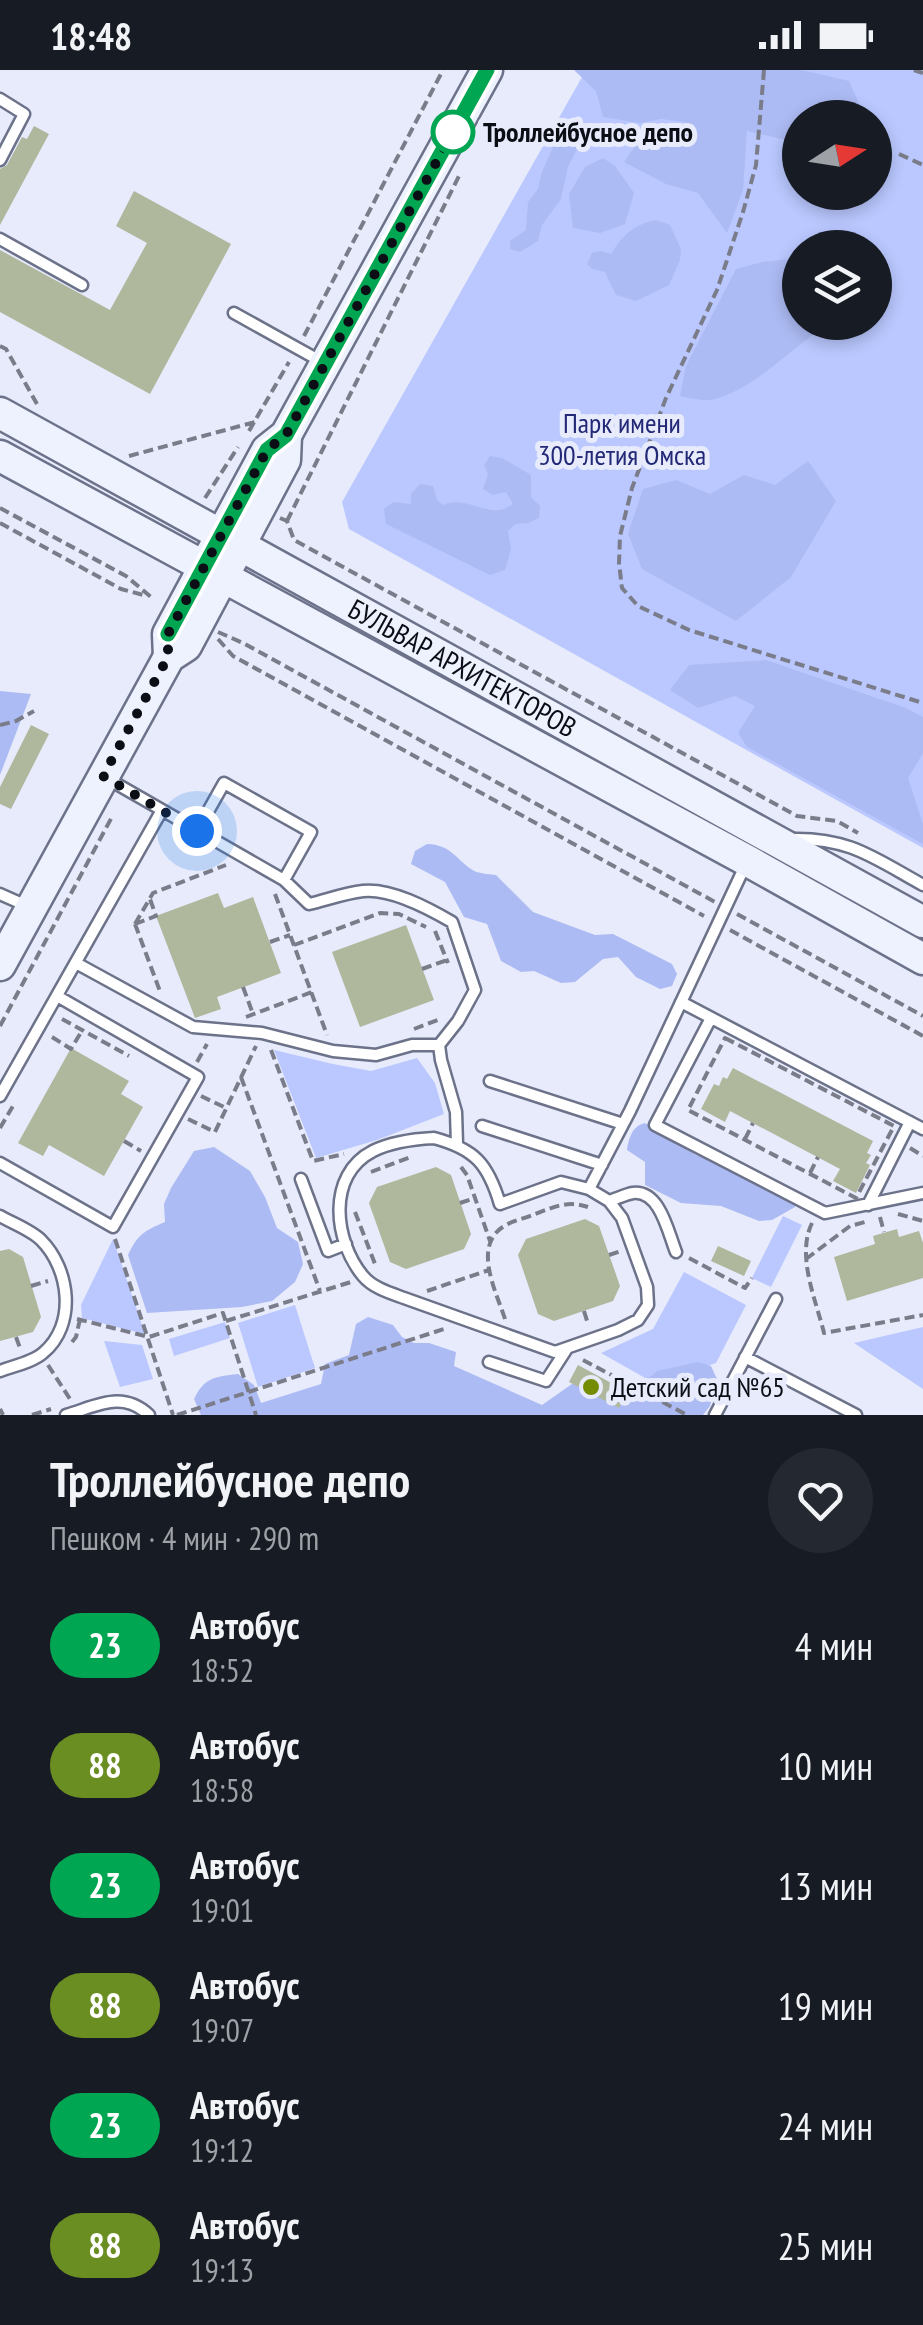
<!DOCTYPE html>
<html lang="ru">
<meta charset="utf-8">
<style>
body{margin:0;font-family:"PT Sans Narrow",sans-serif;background:#242831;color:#f1f3f6;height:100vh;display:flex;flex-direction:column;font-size:38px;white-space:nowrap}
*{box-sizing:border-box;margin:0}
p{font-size:32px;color:#9ea1a6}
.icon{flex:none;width:55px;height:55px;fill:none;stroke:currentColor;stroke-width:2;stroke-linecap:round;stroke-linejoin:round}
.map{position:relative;height:1345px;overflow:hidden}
.details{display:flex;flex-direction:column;background:#171b24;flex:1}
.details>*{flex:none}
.badge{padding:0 20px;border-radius:32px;font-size:35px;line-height:65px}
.needle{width:65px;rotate:78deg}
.tools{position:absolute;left:782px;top:30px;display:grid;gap:20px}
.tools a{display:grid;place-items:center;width:110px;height:110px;border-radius:50%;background:#171b24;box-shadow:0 5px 15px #0003;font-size:50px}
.you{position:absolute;width:50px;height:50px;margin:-25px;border:8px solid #fff;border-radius:50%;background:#1a73e8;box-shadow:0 0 0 15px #1a73e833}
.map>.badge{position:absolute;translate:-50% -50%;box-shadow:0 0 0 5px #fff}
.round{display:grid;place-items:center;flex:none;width:105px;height:105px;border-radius:52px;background:#242831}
.overview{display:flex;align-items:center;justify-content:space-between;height:170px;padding:0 50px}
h1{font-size:48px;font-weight:700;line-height:75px}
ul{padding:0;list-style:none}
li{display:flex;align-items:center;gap:30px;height:120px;padding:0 50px}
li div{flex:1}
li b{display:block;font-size:38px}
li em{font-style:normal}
li .badge{min-width:110px;font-weight:700;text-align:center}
.status{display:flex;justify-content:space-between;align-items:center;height:70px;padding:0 50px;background:#171b24;direction:ltr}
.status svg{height:28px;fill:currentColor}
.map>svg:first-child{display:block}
.green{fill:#bac8ff;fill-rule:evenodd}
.forest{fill:#adbbf4}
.building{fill:#afb79d}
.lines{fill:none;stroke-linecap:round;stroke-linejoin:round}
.service-casing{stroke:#6c7289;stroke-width:15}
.secondary-casing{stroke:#6c7289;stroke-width:35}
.path{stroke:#7a7d89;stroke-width:4;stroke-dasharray:10 5;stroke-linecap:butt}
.service{stroke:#fff;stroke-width:10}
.secondary{stroke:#eef1fe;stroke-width:30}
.line-casing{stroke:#fff;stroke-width:22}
.line{stroke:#00a651;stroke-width:15}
.walk{stroke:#0c0e16;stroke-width:10;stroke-dasharray:0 18}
.stop-dot{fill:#fff;stroke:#00a651;stroke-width:5}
.poi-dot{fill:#738c03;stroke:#e7ebfb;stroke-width:4}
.labels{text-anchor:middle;stroke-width:10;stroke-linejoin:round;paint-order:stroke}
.stop-label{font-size:28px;font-weight:bold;fill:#0c0e16;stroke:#e7ebfb;text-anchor:start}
.park-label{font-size:28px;fill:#222776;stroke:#e7ebfb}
.street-label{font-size:28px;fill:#0c0e16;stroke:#e7ebfb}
.poi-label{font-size:28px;fill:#0c0e16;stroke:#e7ebfb;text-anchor:start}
</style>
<div class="status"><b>18:48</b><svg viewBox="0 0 49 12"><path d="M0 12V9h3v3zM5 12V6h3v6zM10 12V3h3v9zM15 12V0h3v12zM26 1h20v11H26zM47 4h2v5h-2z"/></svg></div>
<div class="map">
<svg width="923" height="1345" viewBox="0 0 923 1345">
<rect width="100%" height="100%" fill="#e7ebfb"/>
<path class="green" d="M586 0H923V778L349 459 342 432ZM800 48H875V122H800ZM800 178H875V252H800Z
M274 980 333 994 371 1001 417 988 435 1013 444 1044 377 1070 316 1088Z
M783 1146 802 1155 771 1217 752 1208Z
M113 1169 145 1264 82 1248 81 1235Z
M684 1202 746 1235 716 1293 654 1313 601 1283 653 1259Z
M295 1235 315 1298 258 1317 238 1253Z
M225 1252 230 1268 174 1286 169 1269Z
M923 1257V1319L854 1273Z
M104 1271 142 1275 153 1309 120 1317Z"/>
<path class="forest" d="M574 0H802L849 11 863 43 860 47 800 48V73L747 61 743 120 727 163 698 123 666 114 624 92 643 65 679 60 685 52 661 49 640 53 603 47 596 21Z
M562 69H573L577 79 568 97 561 129 542 155 538 171 520 182 510 179V171L526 160 528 132 538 119 542 102 554 75Z
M603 88 615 96 634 123 625 154 600 163 573 158 569 124 585 97Z
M656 150 670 155 681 179 680 190 669 215 636 231 616 225 605 202 592 199 587 194 592 183 601 181 611 184C623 165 633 155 656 150Z
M800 188V252L830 253C794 275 752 322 711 330 702 331 690 328 680 326L686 296 736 199 762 192Z
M490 386 502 388 531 405V427L540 436 539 448 528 453 515 454 508 461 511 479 505 500 490 505 386 454 384 439 393 432 411 434V424L420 414 433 416 437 430 443 435C468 424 490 452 513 434L506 422 493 425 483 419 488 404 484 395Z
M808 391 836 431 791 507 736 551 642 499 628 464 643 419 676 410 710 424 744 405 775 415Z
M766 590 906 638 923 647V683L908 708 923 754V774L747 677 738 663 755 636 735 626 698 638 670 620 689 595Z
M0 621 31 624 0 705Z
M427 774C451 775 454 787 471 799 478 804 488 804 496 805L533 842 595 865 613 864 672 894 677 904 672 916 660 919 636 907 618 887 603 889 575 912 561 913 534 901 521 902 501 891 487 854 464 847 445 812 411 794 415 781Z
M645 1053 696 1085 721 1092 796 1130 795 1137 772 1150 759 1151 721 1136 681 1133 645 1115V1092L627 1080C629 1068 632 1056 645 1053Z
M214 1077 250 1101 265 1127 277 1158 298 1172 303 1194 295 1212 272 1231 242 1237 147 1243 128 1185C138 1164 144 1161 165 1152L164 1134 171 1118 194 1081Z
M368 1247 393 1255 402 1267 414 1273H429L456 1282 454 1296 542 1335 582 1307 611 1327 625 1328 657 1301 698 1292 711 1296 717 1309 710 1336 703 1345H201L194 1329C205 1307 214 1307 238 1304L254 1315 261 1333 321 1314 325 1294 349 1285 356 1254Z"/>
<path class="building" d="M34 56 49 64 0 155V99L7 95 22 67 27 69Z
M134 121 231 174 150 324 0 242V180L110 240 147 173 116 156Z
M31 655 49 664 11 739 0 734V717Z
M218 823 224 838 253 827 281 903 217 927 221 939 195 948 156 846Z
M406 855 434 930 360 957 332 882Z
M71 978 129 1011 121 1024 143 1037 104 1106 49 1075 43 1086 18 1073Z
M733 998 873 1071 867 1083 871 1085 866 1093 870 1095 856 1123 833 1111 840 1099 730 1041 725 1052 701 1039 714 1014 719 1016 723 1007 727 1009Z
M436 1097 451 1105 471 1164 464 1179 406 1199 390 1192 369 1133 377 1117Z
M585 1149 599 1156 620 1216 613 1231 554 1251 538 1244 518 1185 526 1169Z
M897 1159 899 1167 919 1161 923 1173V1208L847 1231 834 1187 875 1174 873 1166Z
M718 1176 751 1191 744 1206 711 1191Z
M9 1179 23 1187 41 1247 33 1262 0 1271V1181Z
M578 1295 628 1322 619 1338 569 1312Z"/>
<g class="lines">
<g class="service-casing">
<path id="service" d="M0 29 24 44 0 90
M0 169 82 215
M234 243 324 293
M108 709 284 810 309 834C326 830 345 823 363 821 391 818 428 838 452 852L475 920 458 951 439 975 441 990 456 1042 457 1074
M197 761 224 713 311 762 284 810
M790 769C849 767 874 788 923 815
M0 824 27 836
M76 893 193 957 262 963 333 981 376 985 412 975H439
M681 932 923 1059
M711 948 655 1055 825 1143 923 1123
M490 1011 623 1054
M0 1026 162 740
M482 1056 602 1095
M434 1068C475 1079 488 1094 500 1134L561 1112 589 1119 609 1131 622 1148 647 1217 648 1235 638 1250 618 1260 555 1282 404 1228C390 1223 373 1218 363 1206 334 1171 326 1105 373 1081 391 1072 414 1069 434 1068Z
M0 1093 113 1157 198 1007 57 926
M301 1109 328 1181 346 1174
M589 1119 630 1041 745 796
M609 1131C616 1129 626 1124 633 1123 660 1120 668 1162 676 1182
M868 1135 910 1052
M0 1146C12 1153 31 1160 41 1170 70 1199 77 1255 43 1283 33 1292 13 1296 0 1301
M745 1287 856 1345
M489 1292 546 1311 566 1280
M66 1345C97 1336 122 1320 149 1345
M715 1345 776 1229"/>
</g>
<g class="secondary-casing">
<g id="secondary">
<path id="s1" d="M0 343 923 852"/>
<path d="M0 386 748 791 923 889"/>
<path d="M169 587 168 564 267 380 286 365 487 0"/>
<path d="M0 895 169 587 186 576 285 390 286 365"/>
</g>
</g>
<path class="path" d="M764 0 756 95 743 142 717 220 666 328 632 418 620 466 619 493 622 518 638 536 689 560 923 633
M914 0 923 3
M899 84 923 95
M304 266 443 0
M0 276 6 279 37 334
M249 361 289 292
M129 386 255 352
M205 428 238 377
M0 438 126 506 151 527
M280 448 287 451 294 470 797 746 837 751 858 763
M287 451 461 102
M0 453 121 519 147 526
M218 562 243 573 715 832
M218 569 233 586 704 846
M0 655 16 651 34 641
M275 824 327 965
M737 844 923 946
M135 854 153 823 226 795
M135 854 161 924
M135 854 156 846 150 829
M730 860 923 966
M435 861 448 893
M270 872 290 865
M294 875 380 843 399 844 426 857
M422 899 447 890
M243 917 253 944
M246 947 312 922
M62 949 129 986
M0 956 113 745
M414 959 438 950
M52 967 71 979 83 959
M725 968 894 1056 856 1128 688 1040Z
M271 980 313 1091 344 1084
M197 992 207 974
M241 1007 320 1221
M201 1026 226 1038
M188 1049 215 1062 256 976
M0 1058 13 1036
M745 1069 753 1053
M124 1071 141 1081
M910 1078 923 1086
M461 1097 467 1105 490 1171
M371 1102 413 1086
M810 1103 818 1087
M460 1133 475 1128
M355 1142 375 1194
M898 1144 923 1151
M880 1147 884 1162
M812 1153C796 1186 816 1230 824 1263L923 1245
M115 1169 173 1345
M609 1185 621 1181
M689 1188 745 1218 752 1208
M806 1189 850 1156 869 1151
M31 1216 48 1211
M427 1221 489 1200
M584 1241 588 1254
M77 1249 149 1267 223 1243 256 1345
M505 1249C496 1221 471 1174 506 1155 515 1150 526 1148 535 1144 554 1137 568 1130 588 1137
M226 1251 351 1212
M16 1267 20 1278
M72 1272 76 1267 80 1249
M583 1290 687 1345
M48 1295 70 1329
M0 1339 3 1345
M32 1345 51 1339
M177 1345 444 1259"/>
<use href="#service" class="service"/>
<use href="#secondary" class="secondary"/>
</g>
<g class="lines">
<g class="line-casing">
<path id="line" d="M168 564 267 380 286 365 487 0"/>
</g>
<use href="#line" class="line"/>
<path class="walk" d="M197 761 103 706 168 587V564L267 380 286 365 453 62"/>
</g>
<circle class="stop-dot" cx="453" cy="62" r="20"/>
<circle class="poi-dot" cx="591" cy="1317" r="10"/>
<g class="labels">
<g class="stop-label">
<text x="483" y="72">Троллейбусное депо</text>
</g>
<g class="park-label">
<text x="622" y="363">Парк имени<tspan x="622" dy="32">300-летия Омска</tspan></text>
</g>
<g class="street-label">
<text dy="10" stroke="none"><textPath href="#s1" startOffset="528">БУЛЬВАР АРХИТЕКТОРОВ</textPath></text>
</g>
<g class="poi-label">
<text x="611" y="1327">Детский сад №65</text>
</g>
</g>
</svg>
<div class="tools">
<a><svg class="needle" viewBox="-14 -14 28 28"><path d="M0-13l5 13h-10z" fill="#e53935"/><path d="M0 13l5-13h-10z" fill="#9ea1a6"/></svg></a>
<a><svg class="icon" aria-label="layers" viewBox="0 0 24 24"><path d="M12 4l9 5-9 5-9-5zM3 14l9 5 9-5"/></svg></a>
</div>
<div class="you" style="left:197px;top:761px"></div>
</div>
<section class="details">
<div class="overview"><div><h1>Троллейбусное депо</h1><p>Пешком · 4 мин · 290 m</p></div><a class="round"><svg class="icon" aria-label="heart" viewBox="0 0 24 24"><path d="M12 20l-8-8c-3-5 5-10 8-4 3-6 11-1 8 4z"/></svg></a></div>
<ul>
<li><span class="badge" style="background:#00a651;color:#fff">23</span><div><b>Автобус</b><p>18:52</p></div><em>4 мин</em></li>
<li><span class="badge" style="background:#6b8e23;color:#fff">88</span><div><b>Автобус</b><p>18:58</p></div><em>10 мин</em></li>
<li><span class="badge" style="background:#00a651;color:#fff">23</span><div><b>Автобус</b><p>19:01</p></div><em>13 мин</em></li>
<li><span class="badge" style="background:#6b8e23;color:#fff">88</span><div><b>Автобус</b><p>19:07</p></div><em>19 мин</em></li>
<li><span class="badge" style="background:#00a651;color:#fff">23</span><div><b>Автобус</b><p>19:12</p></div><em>24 мин</em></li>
<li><span class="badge" style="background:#6b8e23;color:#fff">88</span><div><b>Автобус</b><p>19:13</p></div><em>25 мин</em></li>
</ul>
</section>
